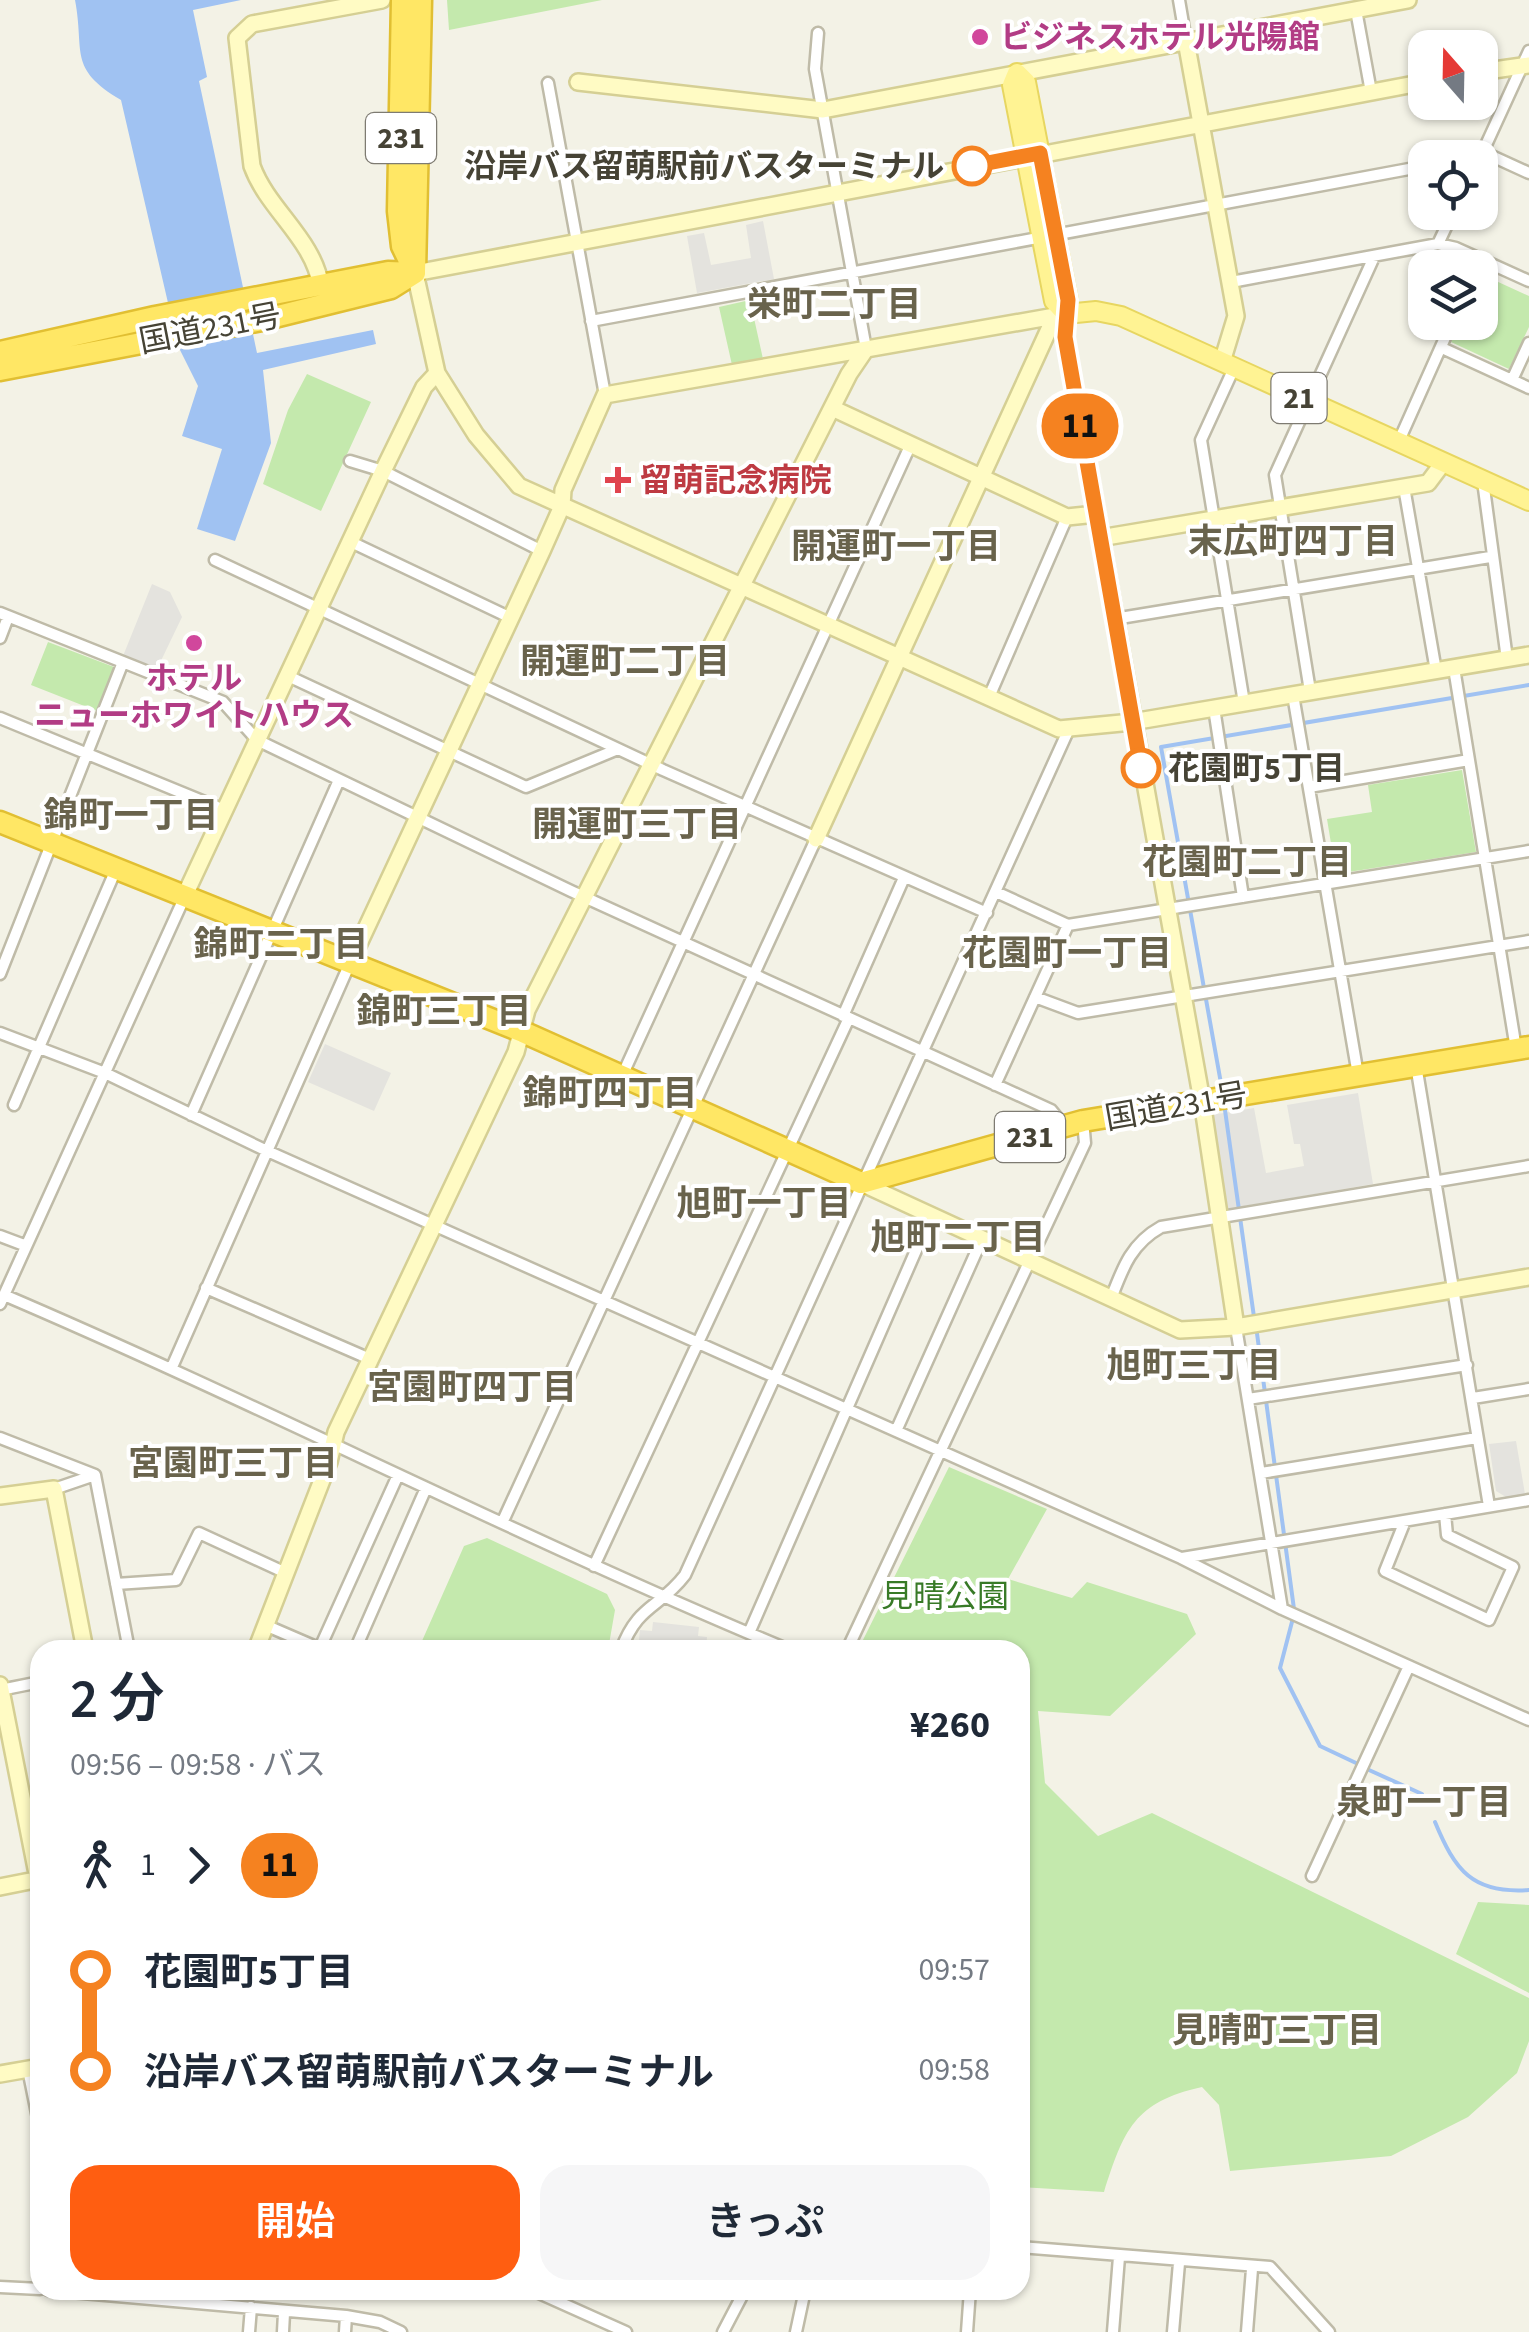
<!DOCTYPE html>
<html lang="ja">
<meta charset="utf-8">
<style>
body{margin:0;font-family:"Source Sans 3","Noto Sans JP",sans-serif;background:#f6f6f7;color:#1f2937;height:100vh;display:flex;flex-direction:column;font-size:38px;white-space:nowrap}
*{box-sizing:border-box;margin:0}
p{font-size:32px;color:#747a83}
.icon{flex:none;width:55px;height:55px;fill:none;stroke:currentColor;stroke-width:2;stroke-linecap:round;stroke-linejoin:round}
.map{position:relative;flex:1;overflow:hidden}
.side{position:absolute;left:30px;top:1640px;width:1000px;height:660px;display:flex;flex-direction:column;background:#fff;border-radius:30px;box-shadow:0 2px 8px #0004}
.side>*{flex:none}
.badge{padding:0 20px;border-radius:32px;font-size:35px;line-height:65px}
.needle{width:65px;rotate:340deg}
.fabs{position:absolute;left:1408px;top:30px;display:grid;gap:20px}
.fabs a{display:grid;place-items:center;width:90px;height:90px;border-radius:20px;background:#fff;box-shadow:0 2px 8px #0004;font-size:50px}
.map>.badge{position:absolute;translate:-50% -50%;box-shadow:0 0 0 5px #fff}
.legs{display:flex;align-items:center;gap:15px;height:110px;padding:0 40px;font-size:32px}
.legs p{margin-inline-start:auto}
.head{display:flex;align-items:center;justify-content:space-between;height:170px;padding:0 40px}
h1{font-size:55px;font-weight:600;line-height:75px}
.cta{display:flex;gap:20px;margin-top:auto;padding:20px 40px}
.cta a{flex:1;height:115px;border-radius:30px;background:#ff5e11;color:#fff;font-size:40px;font-weight:600;line-height:115px;text-align:center}
.cta a+a{background:#f6f6f7;color:#1f2937}
ul{padding:0 40px;list-style:none}
li{display:flex;align-items:center;gap:35px;height:100px;font-size:38px}
li i{display:grid;place-items:center;width:15px;height:100%;margin:0 12px;background:currentColor}
li i::after{content:'';width:25px;height:25px;margin:-12px;border:8px solid;border-radius:50%;background:#fff}
li p{margin-inline-start:auto}
li:first-child i{background:linear-gradient(#0000 50%,currentColor 0)}
li:last-child i{background:linear-gradient(currentColor 50%,#0000 0)}
.map>svg:first-child{display:block}
.green{fill:#c4e9ad}
.parking{fill:#e4e3de}
.water{fill:#a0c2f2}
.lines{fill:none;stroke-linecap:round;stroke-linejoin:round}
.stream{stroke:#a0c2f2;stroke-width:4}
.street-casing{stroke:#bfbba8;stroke-width:15}
.secondary-casing{stroke:#d5cf94;stroke-width:20}
.primary-casing{stroke:#e7d661;stroke-width:22}
.highway-casing{stroke:#e1bf32;stroke-width:25}
.street{stroke:#fff;stroke-width:10}
.secondary{stroke:#fffbc4;stroke-width:15}
.primary{stroke:#fff393;stroke-width:18}
.highway{stroke:#ffe765;stroke-width:20}
.line-1-casing{stroke:#fff;stroke-width:22}
.line-1{stroke:#f58220;stroke-width:15}
.hotel-dot{fill:#d1479c;stroke:#fff;stroke-width:4}
.stop-1-dot{fill:#fff;stroke:#f58220;stroke-width:5}
.health-dot{fill:#e0444e;stroke:#fff;stroke-width:4}
.labels{text-anchor:middle;stroke-width:8;stroke-linejoin:round;paint-order:stroke}
.shield{fill:#fff;stroke:#7e7b72;stroke-width:2.5}
.shield-label{font-size:30px;font-weight:bold;fill:#464335}
.hotel-label{font-size:32px;font-weight:bold;fill:#b23c85;stroke:#fff;text-anchor:start}
.stop-label{font-size:32px;font-weight:bold;fill:#464335;stroke:#fff;text-anchor:end}
.street-label{font-size:32px;fill:#464335;stroke:#fff}
.health-label{font-size:32px;font-weight:bold;fill:#be3a42;stroke:#fff;text-anchor:start}
.park-label{font-size:32px;fill:#387a27;stroke:#fff}
.neighbourhood-label{font-size:35px;font-weight:bold;fill:#69634c;stroke:#fff}
</style>
<div class="map">
<svg width="1529" height="2332" viewBox="0 0 1529 2332">
<rect width="100%" height="100%" fill="#f3f2e6"/>
<path class="green" d="M447 0H602L449 30Z
M1483 275 1529 296V327L1509 369 1451 342 1461 323 1480 322Z
M750 300 763 359 732 365 719 307Z
M307 374 371 402 321 511 263 484 288 410Z
M48 642 114 667 97 711 31 685Z
M1462 770 1476 852 1336 874 1327 819 1372 812 1368 785Z
M949 1467 1047 1509 1008 1579 1072 1598 1087 1582 1187 1614 1196 1634 1110 1716 1038 1711 1045 1783 1098 1836 1152 1813 1529 1998V2041L1517 2073 1468 2117 1391 2156 1230 2171 1219 2105 1202 2087C1134 2102 1124 2130 1104 2192L1020 2187V1650H858Z
M487 1538 607 1594 615 1610 608 1650H418L464 1546Z
M1478 1902 1529 1905V1993L1456 1954Z"/>
<path class="parking" d="M763 221 774 279 697 293 687 236 704 233 711 265 751 258 746 225Z
M152 584 170 592 182 617 157 669 123 656Z
M325 1044 391 1073 374 1111 308 1082Z
M1358 1093 1373 1184 1227 1209 1211 1115 1254 1108 1266 1173 1304 1166 1300 1144H1294L1287 1105Z
M1516 1441 1525 1494 1506 1497 1496 1491 1489 1444Z
M653 1622 699 1627 698 1636 707 1637 706 1650H638L640 1630 652 1631Z"/>
<path class="water" d="M75 0H241L193 10 207 77 199 81 257 353 373 330 376 344 263 370 271 443 235 541 197 529 222 449 182 436 198 386 178 346 121 100C67 68 85 52 75 0Z"/>
<g class="lines">
<path class="stream" d="M1222 1089 1161 747 1529 685
M1224 1103 1254 1317
M1256 1326 1294 1609
M1293 1618 1280 1668 1320 1746 1356 1763
M1369 1770 1422 1794
M1435 1822C1455 1870 1472 1894 1529 1890"/>
<g class="street-casing">
<path id="street" d="M1179 0 1186 41
M1356 10 1371 92
M818 33 815 69 866 349
M548 83 605 395
M1483 152 1529 173
M1480 158 1529 51
M1438 244 1453 212
M1231 282 1438 244 1456 248 1529 281
M591 321 1425 166
M1442 348 1529 388
M1234 368 1201 440 1244 703
M1512 380 1529 343
M1398 443 1452 322
M350 461 383 471 542 551
M1483 481 1507 659
M1404 487 1436 671
M351 542 511 618
M215 560 663 770 987 913
M0 613 223 702 257 740 571 891 1051 1110 1065 1127
M1114 619 1490 557
M0 638 8 617
M1454 668 1516 1049
M288 676 526 787 618 749
M1310 691 1275 475 1374 257
M1293 695 1358 1075
M989 697 1067 517
M1214 708 1243 897
M0 718 224 810
M1309 787 1469 760
M996 892 1068 925 1529 851
M0 974 123 662
M1035 997 1078 1013 1529 941
M843 1016 903 880
M0 1033 105 1073 265 1150 1181 1558 1282 1609 1529 1720
M1416 1065 1489 1506
M622 1076 910 446
M995 1085 1068 925
M14 1105 117 867
M191 1115 339 780
M0 1236 24 1245
M206 1288 370 1359
M4 1295C268 1408 524 1540 789 1650
M1112 1296C1123 1267 1132 1243 1161 1227L1529 1166
M0 1304 185 896
M1236 1327 1282 1609
M172 1367 350 963
M1473 1398 1529 1389
M1248 1399 1467 1365
M896 1431 982 1239
M0 1438 95 1475 129 1650
M1261 1473 1477 1438
M54 1489 95 1475
M1405 1521 1385 1571 1489 1620 1513 1567 1447 1535 1445 1514
M502 1523 816 839
M1182 1558 1529 1500
M594 1566 849 1018
M116 1584 176 1580 199 1533 286 1573
M265 1625 323 1650
M749 1633 931 1216
M319 1650 398 1475
M355 1650 426 1488
M621 1650C638 1604 659 1609 685 1575L1068 731
M847 1650 1085 1143 1083 1121
M0 1690 40 1682
M1312 1876 1409 1666
M28 2069 40 2128
M1020 2247 1270 2267 1329 2332
M0 2287 40 2289
M48 2290 346 2316 380 2322 401 2332
M532 2290 626 2332
M249 2332 251 2307
M283 2332 284 2313
M345 2332 346 2316
M723 2332 745 2290
M796 2332 805 2290
M967 2332 970 2290
M1113 2332 1119 2257
M1173 2332 1179 2263
M1247 2332 1252 2269"/>
</g>
<g class="secondary-casing">
<path id="secondary" d="M1186 41 1236 316 1222 362
M1480 72 1529 65
M578 82 823 110 1408 0
M1425 82 415 273 437 373 476 435 519 486 1059 729 1132 722 1529 655
M321 287C314 239 268 210 252 166L237 38 252 24 382 0
M832 408 1067 517 1096 514
M1100 538 1428 483 1443 463
M816 839 1055 316
M185 895 383 471 424 387 437 373
M350 963 542 551 562 506 563 490 605 395 1066 314 1065 337 1202 1101 1236 1327
M861 1183 1180 1330 1236 1327 1529 1277
M0 1496 54 1489 85 1650
M256 1650 329 1462 336 1432 516 1052 527 1010 849 374 866 349
M0 1685 40 1889
M0 1887 40 1879
M0 2074 40 2067"/>
</g>
<g class="primary-casing">
<path id="primary" d="M1017 73 1012 85 1054 301 1066 314
M1017 73 1026 82 1068 300 1066 314
M1066 314 1096 311 1121 316 1529 501"/>
</g>
<g class="highway-casing">
<path id="highway" d="M402 0 398 211 402 246 415 273
M415 272 421 0
M0 352 155 317 388 272 415 273
M0 370 262 320 391 288 415 273
M0 822 523 1032 861 1183 1083 1121 1529 1047"/>
</g>
<use href="#street" class="street"/>
<use href="#secondary" class="secondary"/>
<use href="#primary" class="primary"/>
<use href="#highway" class="highway"/>
</g>
<g class="lines">
<g class="line-1-casing">
<path id="line-1" d="M972 166 1040 153 1068 300 1065 337 1141 768"/>
</g>
<use href="#line-1" class="line-1"/>
</g>
<g class="hotel-dot">
<circle cx="980" cy="37" r="10"/>
<circle cx="194" cy="643" r="10"/>
</g>
<g class="stop-1-dot">
<circle cx="972" cy="166" r="18"/>
<circle cx="1141" cy="768" r="18"/>
</g>
<path class="health-dot" d="M613 465h10v10h10v10h-10v10h-10v-10h-10v-10h10z"/>
<g class="labels">
<g class="shield">
<rect x="366" y="113" width="70" height="50" rx="8"/>
<rect x="1271.5" y="373" width="55" height="50" rx="8"/>
<rect x="995" y="1112" width="70" height="50" rx="8"/>
</g>
<g class="shield-label">
<text x="401" y="148">231</text>
<text x="1299" y="408">21</text>
<text x="1030" y="1147">231</text>
</g>
<g class="hotel-label">
<text x="1000" y="48">ビジネスホテル光陽館</text>
<text x="194" y="689" text-anchor="middle">ホテル<tspan x="194" dy="37">ニューホワイトハウス</tspan></text>
</g>
<g class="stop-label">
<text x="944" y="177">沿岸バス留萌駅前バスターミナル</text>
<text x="1168" y="779" text-anchor="start">花園町5丁目</text>
</g>
<g class="street-label">
<text transform="translate(210 328) rotate(-11)" y="11">国道231号</text>
<text transform="translate(1176 1106) rotate(-10)" y="11">国道231号</text>
</g>
<g class="health-label">
<text x="640" y="491">留萌記念病院</text>
</g>
<g class="park-label">
<text x="945" y="1607">見晴公園</text>
</g>
<g class="neighbourhood-label">
<text x="834" y="316">栄町二丁目</text>
<text x="1293" y="553">末広町四丁目</text>
<text x="896" y="558">開運町一丁目</text>
<text x="625" y="673">開運町二丁目</text>
<text x="131" y="827">錦町一丁目</text>
<text x="637" y="836">開運町三丁目</text>
<text x="1247" y="874">花園町二丁目</text>
<text x="281" y="956">錦町二丁目</text>
<text x="1067" y="965">花園町一丁目</text>
<text x="444" y="1023">錦町三丁目</text>
<text x="610" y="1105">錦町四丁目</text>
<text x="764" y="1215">旭町一丁目</text>
<text x="958" y="1249">旭町二丁目</text>
<text x="1194" y="1377">旭町三丁目</text>
<text x="472" y="1399">宮園町四丁目</text>
<text x="233" y="1475">宮園町三丁目</text>
<text x="1424" y="1814">泉町一丁目</text>
<text x="1277" y="2042">見晴町三丁目</text>
</g>
</g>
</svg>
<div class="fabs">
<a><svg class="needle" viewBox="-14 -14 28 28"><path d="M0-13l5 13h-10z" fill="#e53935"/><path d="M0 13l5-13h-10z" fill="#747a83"/></svg></a>
<a><svg class="icon" aria-label="locate" viewBox="0 0 24 24"><circle cx="12" cy="12" r="6"/><path d="M12 2v4M12 18v4M2 12h4M18 12h4"/></svg></a>
<a><svg class="icon" aria-label="layers" viewBox="0 0 24 24"><path d="M12 4l9 5-9 5-9-5zM3 14l9 5 9-5"/></svg></a>
</div>
<b class="badge" style="left:1080px;top:426px;background:#f58220;color:#111">11</b>
<section class="side">
<div class="head"><div><h1>2 分</h1><p>09:56 – 09:58 · バス</p></div><b>¥260</b></div>
<div class="legs"><svg class="icon" aria-label="walk" viewBox="0 0 24 24"><circle cx="13" cy="4" r="2"/><path d="M13 8l-2 6 4 7M11 14l-3 7M7 12l3-4h3l4 4"/></svg>1<svg class="icon" aria-label="forward" viewBox="0 0 24 24"><path d="M9 5l7 7-7 7"/></svg><b class="badge" style="background:#f58220;color:#111">11</b></div>
<ul>
<li><i style="color:#f58220"></i><b>花園町5丁目</b><p>09:57</p></li>
<li><i style="color:#f58220"></i><b>沿岸バス留萌駅前バスターミナル</b><p>09:58</p></li>
</ul>
<div class="cta"><a>開始</a><a>きっぷ</a></div>
</section>
</div>
